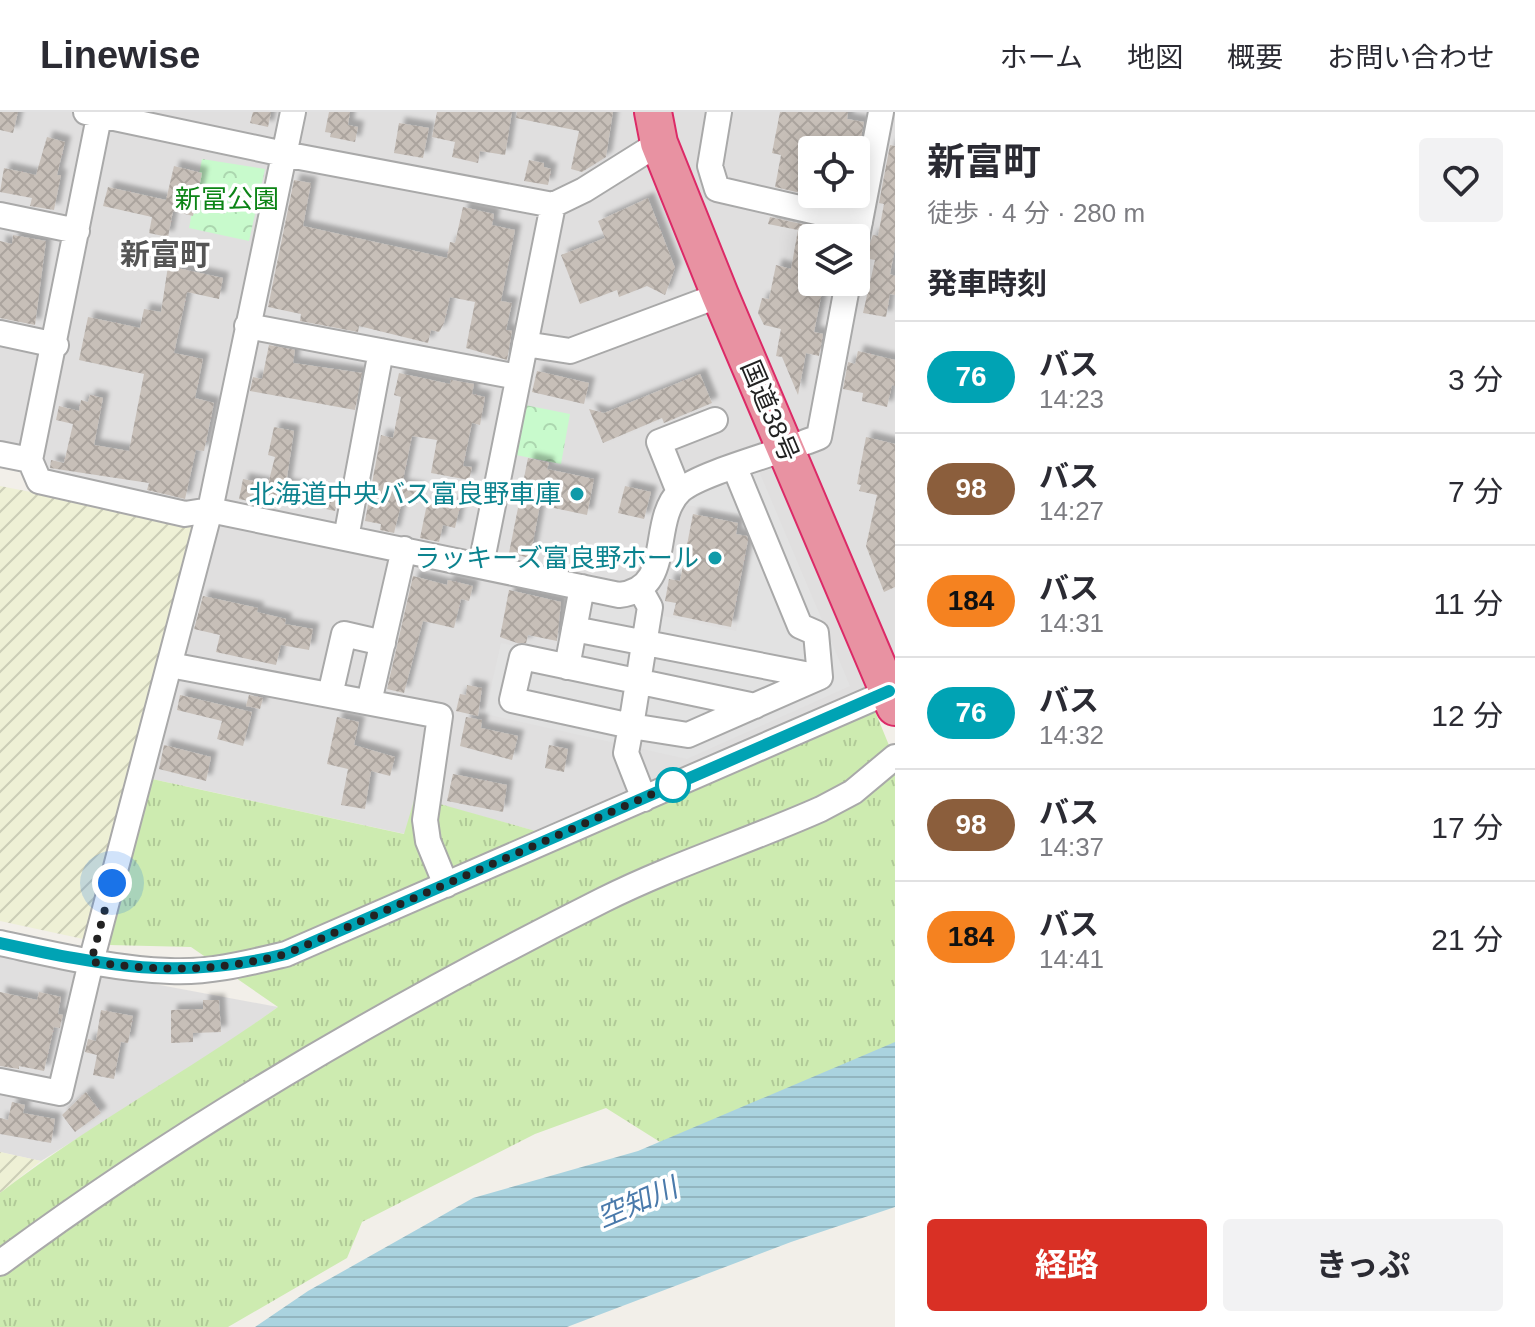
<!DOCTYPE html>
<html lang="ja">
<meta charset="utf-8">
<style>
body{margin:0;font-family:Arial,"Noto Sans JP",sans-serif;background:#f2f2f3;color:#2b2b33;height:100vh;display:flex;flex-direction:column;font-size:30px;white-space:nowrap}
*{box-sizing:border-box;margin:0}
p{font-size:26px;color:#7c7c81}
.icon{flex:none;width:44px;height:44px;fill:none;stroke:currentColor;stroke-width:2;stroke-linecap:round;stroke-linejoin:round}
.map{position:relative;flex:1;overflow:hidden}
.panel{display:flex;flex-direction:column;background:#fff;width:640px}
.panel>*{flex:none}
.badge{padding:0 16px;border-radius:26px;font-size:28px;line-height:52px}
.tools{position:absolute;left:798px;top:24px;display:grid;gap:16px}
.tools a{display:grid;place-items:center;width:72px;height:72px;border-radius:8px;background:#fff;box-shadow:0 4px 20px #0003;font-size:40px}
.you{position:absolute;width:40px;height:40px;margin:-20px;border:6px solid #fff;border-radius:50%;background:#1a73e8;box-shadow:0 0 0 12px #1a73e833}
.map>.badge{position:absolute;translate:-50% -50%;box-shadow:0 0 0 4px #fff}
h2{padding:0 32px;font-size:30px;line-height:72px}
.round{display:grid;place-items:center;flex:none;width:84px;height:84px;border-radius:8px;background:#f2f2f3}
.head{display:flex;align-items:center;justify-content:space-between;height:136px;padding:0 32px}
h1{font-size:38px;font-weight:700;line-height:60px}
.cta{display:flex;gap:16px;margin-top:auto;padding:16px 32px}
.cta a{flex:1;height:92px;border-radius:8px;background:#d93025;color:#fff;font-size:32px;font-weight:700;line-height:92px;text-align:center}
.cta a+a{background:#f2f2f3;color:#2b2b33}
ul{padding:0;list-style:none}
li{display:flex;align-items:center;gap:24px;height:112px;padding:0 32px;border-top:2px solid #e1e1e2}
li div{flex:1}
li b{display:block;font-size:30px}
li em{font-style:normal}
li .badge{min-width:88px;font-weight:700;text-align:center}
header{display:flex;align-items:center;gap:48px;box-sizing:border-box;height:112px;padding:0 40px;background:#fff;border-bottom:2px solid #e1e1e2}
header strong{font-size:38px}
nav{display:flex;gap:44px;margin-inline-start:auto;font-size:28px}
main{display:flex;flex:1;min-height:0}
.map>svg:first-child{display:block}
.residential{fill:#e0dfdf;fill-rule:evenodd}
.farmland{fill:url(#farmland-furrows)}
.grass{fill:url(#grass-tufts)}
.park{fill:url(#park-crowns)}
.parking{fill:#e2e2e2}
.water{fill:url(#water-rules)}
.building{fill:url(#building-cross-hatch);filter:url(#shadow)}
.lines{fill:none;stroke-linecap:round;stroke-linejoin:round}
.minor-casing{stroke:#a9a9a9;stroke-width:28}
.highway-casing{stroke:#dc2a67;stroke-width:40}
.minor{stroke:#fff;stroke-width:24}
.highway{stroke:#e892a2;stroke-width:36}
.line-casing{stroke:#fff;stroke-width:18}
.line{stroke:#00a3b4;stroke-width:12}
.walk{stroke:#222;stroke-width:8;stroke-dasharray:0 14.4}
.culture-dot{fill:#0f9aa8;stroke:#fff;stroke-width:3}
.stop-dot{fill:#fff;stroke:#00a3b4;stroke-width:4}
.labels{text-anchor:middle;stroke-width:7;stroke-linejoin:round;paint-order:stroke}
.park-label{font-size:26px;fill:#0c8416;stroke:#fff}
.street-label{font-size:26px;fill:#222;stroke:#fff}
.culture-label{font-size:26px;fill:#0d838f;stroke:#fff;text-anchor:end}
.water-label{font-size:28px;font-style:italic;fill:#4a7aab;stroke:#fff}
.quarter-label{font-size:30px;font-weight:bold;fill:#555;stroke:#fff}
</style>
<header>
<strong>Linewise</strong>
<nav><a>ホーム</a><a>地図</a><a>概要</a><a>お問い合わせ</a></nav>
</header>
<main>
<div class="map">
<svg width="895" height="1215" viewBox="0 0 895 1215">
<defs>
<pattern id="farmland-furrows" width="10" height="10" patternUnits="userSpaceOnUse" patternTransform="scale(2)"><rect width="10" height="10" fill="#eef0d5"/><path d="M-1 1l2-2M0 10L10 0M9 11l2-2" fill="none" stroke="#ccceb7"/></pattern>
<pattern id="grass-tufts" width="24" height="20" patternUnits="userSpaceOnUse" patternTransform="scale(2)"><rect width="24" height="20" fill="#cdebb0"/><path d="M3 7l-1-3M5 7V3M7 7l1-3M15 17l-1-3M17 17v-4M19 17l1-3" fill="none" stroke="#b0c997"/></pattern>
<pattern id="park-crowns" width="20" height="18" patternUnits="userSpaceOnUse" patternTransform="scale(2)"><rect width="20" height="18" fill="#c8facc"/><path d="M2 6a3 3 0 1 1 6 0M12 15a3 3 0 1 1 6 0" fill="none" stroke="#acd6af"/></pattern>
<pattern id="water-rules" width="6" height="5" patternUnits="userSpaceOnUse" patternTransform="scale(2)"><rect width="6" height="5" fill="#aad3df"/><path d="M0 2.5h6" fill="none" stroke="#92b5bf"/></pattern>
<pattern id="building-cross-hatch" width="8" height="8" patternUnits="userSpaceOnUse" patternTransform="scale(2)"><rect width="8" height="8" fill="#c7bfb8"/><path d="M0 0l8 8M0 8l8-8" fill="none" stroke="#aba49e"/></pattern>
<filter id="shadow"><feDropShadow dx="6" dy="-6" stdDeviation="2" flood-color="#0004"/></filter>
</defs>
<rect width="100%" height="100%" fill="#f2efe9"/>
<path class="residential" d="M0 0H895V577L557 725 415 686 405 722 152 667 226 389 183 397 44 368 42 343 0 334ZM812 38H856V82H812ZM812 126H856V170H812Z
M0 843 278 895 211 943 41 1049 0 1040Z"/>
<path class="farmland" d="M0 374 195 412 88 828 0 809Z
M0 1040 41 1049 0 1081Z"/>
<path class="grass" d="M870 587 895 648V939L668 1035 606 996 535 1022 362 1110 347 1146 228 1215H0V1081C88 1013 187 960 278 895L191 835 109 833 152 667 404 722 415 685 557 725Z"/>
<path class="park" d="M202 47 265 57 249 129 189 116Z
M525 293 570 302 561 352 516 343Z"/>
<path class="parking" d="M758 357 850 574 687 647 485 602 501 531 562 543 572 485 736 519 754 428 742 402 686 393 689 385Z"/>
<path class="water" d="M895 930V1095L791 1130 567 1215H255L308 1179 473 1086 638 1039Z"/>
<path class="building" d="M0 0H18L13 21 0 18Z
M253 0H271L268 15 250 11Z
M329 0H350L348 13 358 15 355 30 330 25 331 21 325 20Z
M437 0H512L505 43 480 39 478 51 452 45 455 30 432 25Z
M517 0H613L606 45 582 60 571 57 579 19 516 6Z
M780 0H848L847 7 864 10 856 51V38H812V82H850L848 92 775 75 781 43 772 41Z
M399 11 429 16 423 46 394 41Z
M47 25 65 30 57 63H61L54 98 30 94 32 86 0 80 4 56 36 63Z
M890 33 895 34V136L890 162 895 164V183L890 182 886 205 863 201 875 148 864 146 873 123 878 124 884 92 879 91Z
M529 48 544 51V55L551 57 548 73 524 69Z
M174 54 202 61 193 104 173 99 168 125 149 121 152 105 103 94 108 75 166 88Z
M294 68 311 71 303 114 447 146 450 130 455 131 463 95 494 102 492 113 515 118 501 189 512 191 506 218 512 219 507 248 466 236 475 190 450 185 444 211 439 220 431 218 428 231 359 214 358 220 300 209 301 202 268 195Z
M648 86 675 156 665 183 647 174 619 185 617 178 580 192 561 143 605 126 598 109Z
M770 105 842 121V126L819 121 818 126H812V170H824L814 220 823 222 819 244 806 241 798 283 782 245 776 244 781 217 764 213 758 201 762 186 769 187 776 153 791 157 798 118 768 112Z
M13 123 46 129 35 213 0 206V129L12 132Z
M168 154 223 166 219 187 187 180 174 241 203 247 195 286 214 291 204 339 196 338 185 387 147 378 149 371 50 356 51 348 64 351 73 312 56 308 59 294 79 299 81 288 88 290 90 283 103 286 94 333 129 339 144 262 79 248 88 205 140 216 144 197 161 200Z
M269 233 295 238 293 251 362 261 355 298 250 279 253 265 262 267Z
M858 239 895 248V274L892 273 887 295 862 289 863 281 843 277 848 250 855 252Z
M537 259 589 271 584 292 532 280Z
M399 261 450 272 451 268 474 272 472 282 485 285 480 313 472 311 463 354 472 355 469 368 431 361 437 328 412 324 402 373 420 376 417 392 402 389 394 421 380 418 381 412 365 409 381 323 393 326 401 285 394 283Z
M700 262 712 291 664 311 662 306 603 331 589 297 604 301Z
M274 315 294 319 286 372 339 384 335 399 270 385 268 393 239 387 243 367 268 372 275 345 268 343Z
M866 325 895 332V475L884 480 866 434 877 383 859 379 861 373 857 372Z
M528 346 549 351 547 357 594 367 587 403 540 393 530 446 509 441Z
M625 374 651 380 644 407 618 401Z
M428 387 460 394 455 416 443 413 439 430 420 426Z
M693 402 738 411 736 422 747 424 748 428 731 515 673 503 676 491 665 489 669 467 680 469Z
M413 464 447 473 448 468 473 474 469 489 461 487 454 516 423 509 404 581 387 577Z
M509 478 561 490 557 529 528 523 526 531H517L500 525Z
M203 484 258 496 257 500 286 507 285 512 313 517 309 538 281 533 276 553 216 540 220 523 194 517Z
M467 573 482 576 478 604 456 599 460 582 466 583Z
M180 583 252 600 243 634 217 627 222 609 177 598Z
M249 583 263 586 260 597 246 594Z
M337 605 359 610 354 633 395 645 390 664 371 659 365 697 341 693 348 657 327 652Z
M466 605 482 608 481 616 518 624 512 648 460 634Z
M164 633 211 645 206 669 159 657Z
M549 633 568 637 564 660 545 656Z
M453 662 507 673 503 700 447 689Z
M0 880 37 888 39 880 61 885 58 902 63 903 61 910 60 916 54 915 44 959 19 954V957L0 954Z
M203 888H219L221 920 193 921V930L171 931V898L203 897Z
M101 898 133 904 128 931 121 930 114 967 93 963 97 943 85 940 88 927 96 929Z
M86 980 101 1001 75 1020 62 1003Z
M12 990 25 993 23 1001 55 1007 51 1031 0 1022V1006L8 1008Z"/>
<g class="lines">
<g class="minor-casing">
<path id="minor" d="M86 0 284 42 553 93 584 78 659 31
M100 0 30 348 39 369 185 402 210 398 619 483C676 477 648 410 680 379 699 361 788 338 819 325L848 170
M719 0 710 54 717 77 860 110
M0 103 77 119
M856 130 881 0
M247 214 518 265
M0 221 56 233
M525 232 570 239 720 183
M0 342 30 348
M679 380 659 330 715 308
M346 426 381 239
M481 453 553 93
M640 477 650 495 631 614 688 623 820 565 816 521 800 514 735 356
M574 517 820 565
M170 553 440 604 425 708 428 729 446 773
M567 555 582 475
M330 583 344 522 383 531
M369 590 404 437
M644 687 626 641 631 614 512 588 522 545 755 594
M0 831C56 843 113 857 170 859 209 861 248 851 286 842L895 577
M0 969 60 981 91 850 210 398 293 0
M0 1151C188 1011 394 893 603 788 673 753 749 729 821 697L853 680 895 645"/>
</g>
<g class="highway-casing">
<path id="highway" d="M653 0 659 31 720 183 895 595"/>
</g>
<use href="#minor" class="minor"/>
<use href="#highway" class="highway"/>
</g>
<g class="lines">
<g class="line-casing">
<path id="line" d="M0 831C107 854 177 869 286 842L889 579"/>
</g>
<use href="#line" class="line"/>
<path class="walk" d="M112 771 91 850C167 859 210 861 286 842L673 673"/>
</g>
<g class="culture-dot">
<circle cx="577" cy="382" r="8"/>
<circle cx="715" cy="446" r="8"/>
</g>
<circle class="stop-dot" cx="673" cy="673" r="16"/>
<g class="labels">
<g class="park-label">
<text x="227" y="96">新冨公園</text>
</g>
<g class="street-label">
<text transform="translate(770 299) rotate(67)" y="9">国道38号</text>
</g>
<g class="culture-label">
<text x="561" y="391">北海道中央バス富良野車庫</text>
<text x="699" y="455">ラッキーズ富良野ホール</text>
</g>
<g class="water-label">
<text transform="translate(637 1090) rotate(-23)" y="10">空知川</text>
</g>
<g class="quarter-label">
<text x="165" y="153">新富町</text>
</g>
</g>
</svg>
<div class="tools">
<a><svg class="icon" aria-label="locate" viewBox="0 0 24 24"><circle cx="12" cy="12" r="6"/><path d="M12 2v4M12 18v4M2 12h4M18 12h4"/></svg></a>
<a><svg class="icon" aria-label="layers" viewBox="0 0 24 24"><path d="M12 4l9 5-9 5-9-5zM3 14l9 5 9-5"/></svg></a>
</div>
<div class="you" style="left:112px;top:771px"></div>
</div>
<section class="panel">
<div class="head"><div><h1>新富町</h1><p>徒歩 · 4 分 · 280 m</p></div><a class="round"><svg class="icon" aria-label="heart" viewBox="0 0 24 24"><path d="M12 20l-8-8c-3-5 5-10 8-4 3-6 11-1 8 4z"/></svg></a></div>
<h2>発車時刻</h2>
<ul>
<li><span class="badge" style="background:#00a3b4;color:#fff">76</span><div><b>バス</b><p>14:23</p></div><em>3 分</em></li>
<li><span class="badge" style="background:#8b5e3c;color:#fff">98</span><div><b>バス</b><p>14:27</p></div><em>7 分</em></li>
<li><span class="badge" style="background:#f58220;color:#111">184</span><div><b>バス</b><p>14:31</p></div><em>11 分</em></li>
<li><span class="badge" style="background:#00a3b4;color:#fff">76</span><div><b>バス</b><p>14:32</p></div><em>12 分</em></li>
<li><span class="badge" style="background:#8b5e3c;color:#fff">98</span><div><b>バス</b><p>14:37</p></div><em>17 分</em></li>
<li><span class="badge" style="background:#f58220;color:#111">184</span><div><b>バス</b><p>14:41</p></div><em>21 分</em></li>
</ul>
<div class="cta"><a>経路</a><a>きっぷ</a></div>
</section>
</main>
